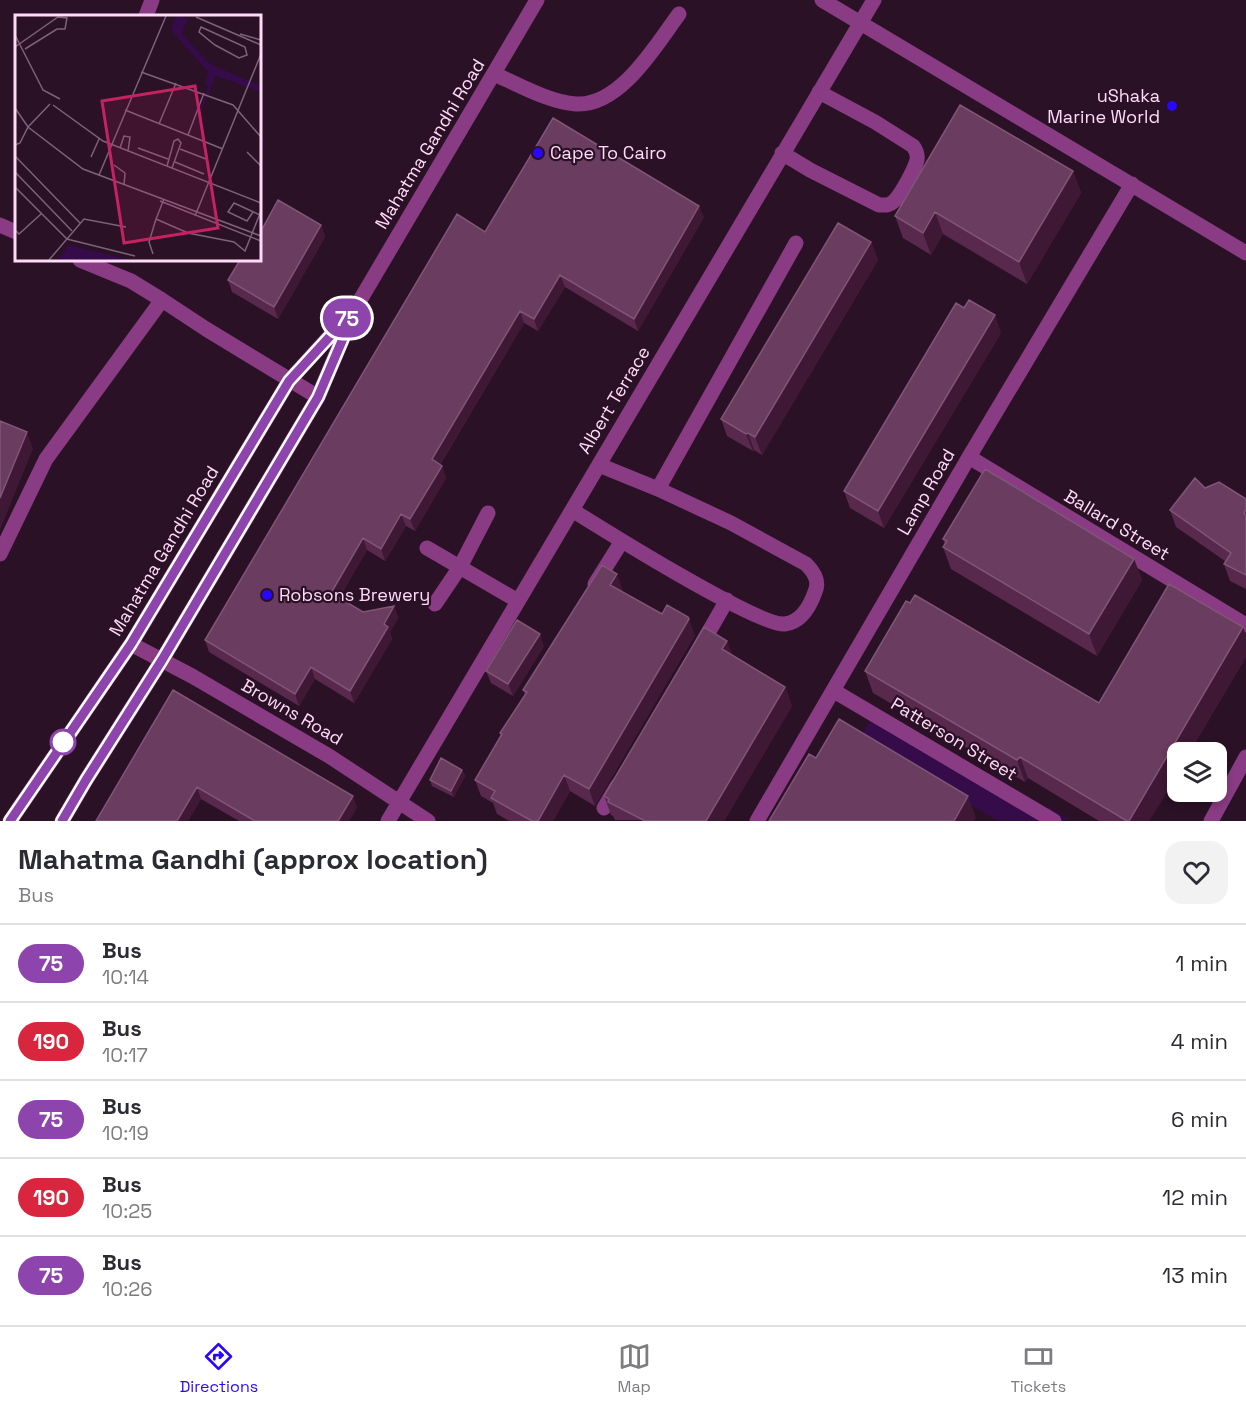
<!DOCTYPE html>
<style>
body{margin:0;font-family:"Space Grotesk",sans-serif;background:#f2f2f3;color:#2b2b33;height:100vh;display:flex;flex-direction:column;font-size:22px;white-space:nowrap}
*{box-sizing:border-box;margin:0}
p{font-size:20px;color:#7c7c81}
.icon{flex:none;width:33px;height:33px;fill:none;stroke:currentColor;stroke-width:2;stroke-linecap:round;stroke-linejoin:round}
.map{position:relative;height:821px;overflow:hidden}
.details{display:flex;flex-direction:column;background:#fff;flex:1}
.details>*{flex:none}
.badge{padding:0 12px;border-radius:20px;font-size:21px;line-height:39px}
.controls{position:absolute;left:1167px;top:742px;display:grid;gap:12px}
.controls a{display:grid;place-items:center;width:60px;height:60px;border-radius:12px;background:#fff;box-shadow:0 3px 9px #0003;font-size:30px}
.map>.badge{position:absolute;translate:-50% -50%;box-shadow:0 0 0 3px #fff}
.round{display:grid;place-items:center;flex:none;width:63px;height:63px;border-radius:18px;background:#f2f2f3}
.overview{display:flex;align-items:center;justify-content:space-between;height:102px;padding:0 18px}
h1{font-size:28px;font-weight:700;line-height:45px}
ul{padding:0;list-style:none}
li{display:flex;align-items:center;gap:18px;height:78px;padding:0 18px;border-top:2px solid #e1e1e2}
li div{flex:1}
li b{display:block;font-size:22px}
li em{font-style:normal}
li .badge{min-width:66px;font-weight:700;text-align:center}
.dock{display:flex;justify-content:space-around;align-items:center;height:84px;border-top:2px solid #e1e1e2;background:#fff;font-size:16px;color:#7c7c81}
.dock a{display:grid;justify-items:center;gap:3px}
.dock .current{color:#2806ff}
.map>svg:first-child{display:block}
.water{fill:#350b49}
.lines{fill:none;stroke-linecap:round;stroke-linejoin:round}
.minor{stroke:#893c83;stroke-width:15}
.wall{fill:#58294d}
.shaded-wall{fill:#3e1835}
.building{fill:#6a3c5f;stroke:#815578;stroke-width:1.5}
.line-casing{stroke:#fff;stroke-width:14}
.line{stroke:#8e44ad;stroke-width:9}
.poi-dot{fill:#2806ff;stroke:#2a1125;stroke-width:2}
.stop-dot{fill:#fff;stroke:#8e44ad;stroke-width:3}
.labels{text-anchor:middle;stroke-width:4.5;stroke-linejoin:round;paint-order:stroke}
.poi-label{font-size:18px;fill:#ffdaf9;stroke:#2a1125;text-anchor:start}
.street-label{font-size:18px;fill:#ffdaf9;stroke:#2a1125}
.inset-road{fill:none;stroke:#7f617a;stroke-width:1.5}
.view{fill:#c52263;fill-opacity:0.15;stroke:#c52263;stroke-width:3}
.inset-edge{fill:none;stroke:#ffdaf9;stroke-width:3}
</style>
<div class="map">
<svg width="1246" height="821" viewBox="0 0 1246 821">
<rect width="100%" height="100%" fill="#2a1125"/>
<path class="water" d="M872 717 1037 818 1049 807 1069 820 998 821 859 740Z"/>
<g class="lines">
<path class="minor" d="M822 0 1246 253
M146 16 152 0
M494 74C520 85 548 102 576 104 620 107 656 45 679 14
M782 153 810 170 879 205C884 205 889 206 893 202 900 197 915 169 917 160 918 155 916 150 913 146L875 122 819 92
M0 225 16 232
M80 260 131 281 162 300
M969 457 1246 625
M658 489 796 243
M572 510C604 530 759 627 785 624 801 622 810 606 815 592 820 581 814 572 806 564L731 523 658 489 599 465
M427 548 518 601
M0 554 46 459 162 300 206 329 318 397
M595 584 622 541
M435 604 460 567 488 513
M131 644 192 676 329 756 428 821
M700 647 727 600
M834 691 1054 821
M604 808 617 786
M10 821 131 644 289 381 348 316
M62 821 86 780 162 660 318 397 356 307 537 0
M388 821 874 0
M757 821 969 457 1132 184
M1211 821 1246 757"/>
</g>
<path class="wall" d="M1073 171 1081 193 1027 284 943 234 931 255 903 238 895 216Z
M704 217 638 331 565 287 538 331 524 323 440 465 442 466 446 478 415 531 406 526 385 561 367 550 339 598 363 612 394 606 398 618 390 632 392 639 354 703 315 679 299 706 209 652 205 640 485 232Z
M321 225 325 237 278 319 232 292 228 280Z
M871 242 878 260 762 455 754 450 753 451 727 436 721 419Z
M1001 333 884 528 850 508 844 491Z
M1205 488 1246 499V589L1230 581 1224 564 1225 561 1176 527 1170 510Z
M943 539 1134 559 1142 580 1097 656 951 569 943 547 945 545Z
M623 590 622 592 695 635 595 806 570 791 553 821H509L497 814 493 803 481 796 475 780 501 736 500 733 525 695 523 690Z
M1243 627 1246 636V657L1189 753H1178V773L1149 821H1099L1028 778 1025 782 873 693 865 671 1099 703Z
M727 641 732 655 785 687 792 706 724 821 615 820 613 816 611 815 604 796Z
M544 646 513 696 491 683 486 671Z
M173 690 357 807 349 821H239L201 799 188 821Z
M462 770 465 776 454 797 432 786 430 780Z"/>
<path class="shaded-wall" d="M1073 171 1081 193 1027 284 1019 262Z
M699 206 704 217 638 331 634 319Z
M935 212 943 234 931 255 923 233Z
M321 225 325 237 278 319 274 307Z
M871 242 878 260 762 455 755 437Z
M560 275 565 287 538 331 534 319Z
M520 311 524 323 436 471 432 459Z
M995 315 1001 333 884 528 878 511Z
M27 432 33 449 0 530V498Z
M748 433 754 450 753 451 746 434Z
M442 466 446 478 415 531 410 519Z
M401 514 406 526 385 561 381 549Z
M363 538 367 550 335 604 331 593Z
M1134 559 1142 580 1097 656 1089 634Z
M617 574 623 590 616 602 610 585Z
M394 606 398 618 390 632 392 639 354 703 350 691 384 624Z
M689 619 695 635 595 806 589 789Z
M1243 627 1246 636V657L1189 753H1178V773L1149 821H1129Z
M540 634 544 646 513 696 508 684Z
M727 641 734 660 722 649Z
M311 667 315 679 299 706 295 694Z
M785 687 792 706 724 821H706Z
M1020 757 1028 778 1025 782 1017 760Z
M462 770 465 776 454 797 451 791Z
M564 775 570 791 553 821H538Z
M197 787 201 799 188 821H177Z
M353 796 357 807 349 821H338Z
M968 796 976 818 974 821H954Z"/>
<path class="building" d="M960 105 1073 171 1019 262 935 212 923 233 895 216Z
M553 118 699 206 634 319 560 275 534 319 520 311 432 459 442 466 410 519 401 514 381 549 363 538 331 593 363 612 394 606 384 624 388 627 350 691 311 667 295 694 205 640 457 214 485 232Z
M278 200 321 225 274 307 228 280 240 260H260V233Z
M838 223 871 242 755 437 748 433 746 434 721 419Z
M969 300 995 315 878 511 844 491 956 303 964 308Z
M0 421 27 432 0 498Z
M985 469 1134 559 1089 634 943 547 947 541 943 539Z
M1195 478 1205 488 1219 482 1246 499V509L1244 513 1246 515V575L1224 564 1231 553 1170 510Z
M602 565 617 574 610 585 662 614 667 605 688 617 689 619 589 789 564 775 538 821H532L491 798 495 791 475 780 502 734 500 733 527 692 523 690Z
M1169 584 1243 627 1129 821H1127L1020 757 1017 760 865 671 906 601 910 603 915 595 1099 703Z
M517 620 540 634 508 684 486 671Z
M704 627 727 641 722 649 785 687 706 821H645L608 802 609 799 604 796Z
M173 690 353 796 338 821H255L197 787 177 821H96Z
M839 719 968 796 954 821H769L809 754 816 758Z
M441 758 462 770 451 791 430 780Z"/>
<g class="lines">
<g class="line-casing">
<path id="line" d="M10 821 131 644 289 381 356 308 318 397 162 660 86 780 62 821"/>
</g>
<use href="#line" class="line"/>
</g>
<g class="poi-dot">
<circle cx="1172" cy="106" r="6"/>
<circle cx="538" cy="153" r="6"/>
<circle cx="267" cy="595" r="6"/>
</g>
<circle class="stop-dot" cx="63" cy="742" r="12"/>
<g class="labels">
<g class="poi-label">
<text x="1160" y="102" text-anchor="end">uShaka<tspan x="1160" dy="21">Marine World</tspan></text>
<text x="550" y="159">Cape To Cairo</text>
<text x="279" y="601">Robsons Brewery</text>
</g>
<g class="street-label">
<text transform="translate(430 144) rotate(-59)" y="6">Mahatma Gandhi Road</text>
<text transform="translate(614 400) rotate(-59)" y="6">Albert Terrace</text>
<text transform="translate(926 492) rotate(-60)" y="6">Lamp Road</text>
<text transform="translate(1117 525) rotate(31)" y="6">Ballard Street</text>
<text transform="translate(164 551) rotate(-59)" y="6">Mahatma Gandhi Road</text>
<text transform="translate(292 712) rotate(30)" y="6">Browns Road</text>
<text transform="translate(954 739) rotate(31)" y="6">Patterson Street</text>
</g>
</g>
<g transform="translate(15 15)">
<rect width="246" height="246" fill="#2a1125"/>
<path d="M161 1 173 3 167 19 195 49 246 71V77L201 61 178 116 193 71 190 70 193 57 156 15ZM53 230 78 236 115 245H43Z" fill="#350b49"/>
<path class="inset-road" d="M181 2 246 30M186 12 230 32 232 40 224 43 200 30 184 17ZM225 19 246 25M0 20 28 75 45 84M0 32 43 2 52 3 50 14H42L10 34M126 57 218 90 246 122M38 90 88 126 246 188M0 93 13 112 68 154 246 221M110 95 208 134M144 109 161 68M173 120 189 78M0 130 5 128 13 112 35 89M105 133 109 121 115 122 113 136M123 133 153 144M165 134 191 144M232 137 246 151M0 141 65 208M76 142 84 124M160 147 189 159M99 150 110 158 109 170M152 151 159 126 163 124 166 128 157 153M0 157 57 216M84 160 151 1M0 172 52 224 120 241M149 184 141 204 173 218 219 227 230 236 246 196M145 186 246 226M238 197 232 206 213 197 219 188 245 200M180 201 246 39M0 215 4 219 26 199M138 239 134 227 141 204M34 245 69 204 111 212"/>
<path class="view" d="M180 71 203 213 109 228 87 86Z"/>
<rect width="246" height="246" class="inset-edge"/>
</g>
</svg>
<div class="controls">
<a><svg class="icon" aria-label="layers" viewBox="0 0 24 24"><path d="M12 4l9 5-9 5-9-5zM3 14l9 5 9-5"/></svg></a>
</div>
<b class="badge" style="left:347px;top:318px;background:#8e44ad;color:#fff">75</b>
</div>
<section class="details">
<div class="overview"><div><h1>Mahatma Gandhi (approx location)</h1><p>Bus</p></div><a class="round"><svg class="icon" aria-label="heart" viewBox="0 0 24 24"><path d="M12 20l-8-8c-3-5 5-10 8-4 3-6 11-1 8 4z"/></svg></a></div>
<ul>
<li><span class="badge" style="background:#8e44ad;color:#fff">75</span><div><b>Bus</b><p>10:14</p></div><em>1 min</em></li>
<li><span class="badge" style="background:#d7263d;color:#fff">190</span><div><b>Bus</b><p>10:17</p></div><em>4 min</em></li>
<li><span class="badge" style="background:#8e44ad;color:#fff">75</span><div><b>Bus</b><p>10:19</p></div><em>6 min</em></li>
<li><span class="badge" style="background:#d7263d;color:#fff">190</span><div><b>Bus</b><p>10:25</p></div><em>12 min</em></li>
<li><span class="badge" style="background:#8e44ad;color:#fff">75</span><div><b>Bus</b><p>10:26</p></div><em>13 min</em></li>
</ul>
</section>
<nav class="dock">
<a class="current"><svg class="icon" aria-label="directions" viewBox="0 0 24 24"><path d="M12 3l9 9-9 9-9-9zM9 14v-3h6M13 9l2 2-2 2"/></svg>Directions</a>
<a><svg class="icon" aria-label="map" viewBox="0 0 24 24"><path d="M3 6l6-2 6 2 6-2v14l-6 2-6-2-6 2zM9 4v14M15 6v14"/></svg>Map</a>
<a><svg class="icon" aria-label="tickets" viewBox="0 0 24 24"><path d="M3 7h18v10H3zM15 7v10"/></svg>Tickets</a>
</nav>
